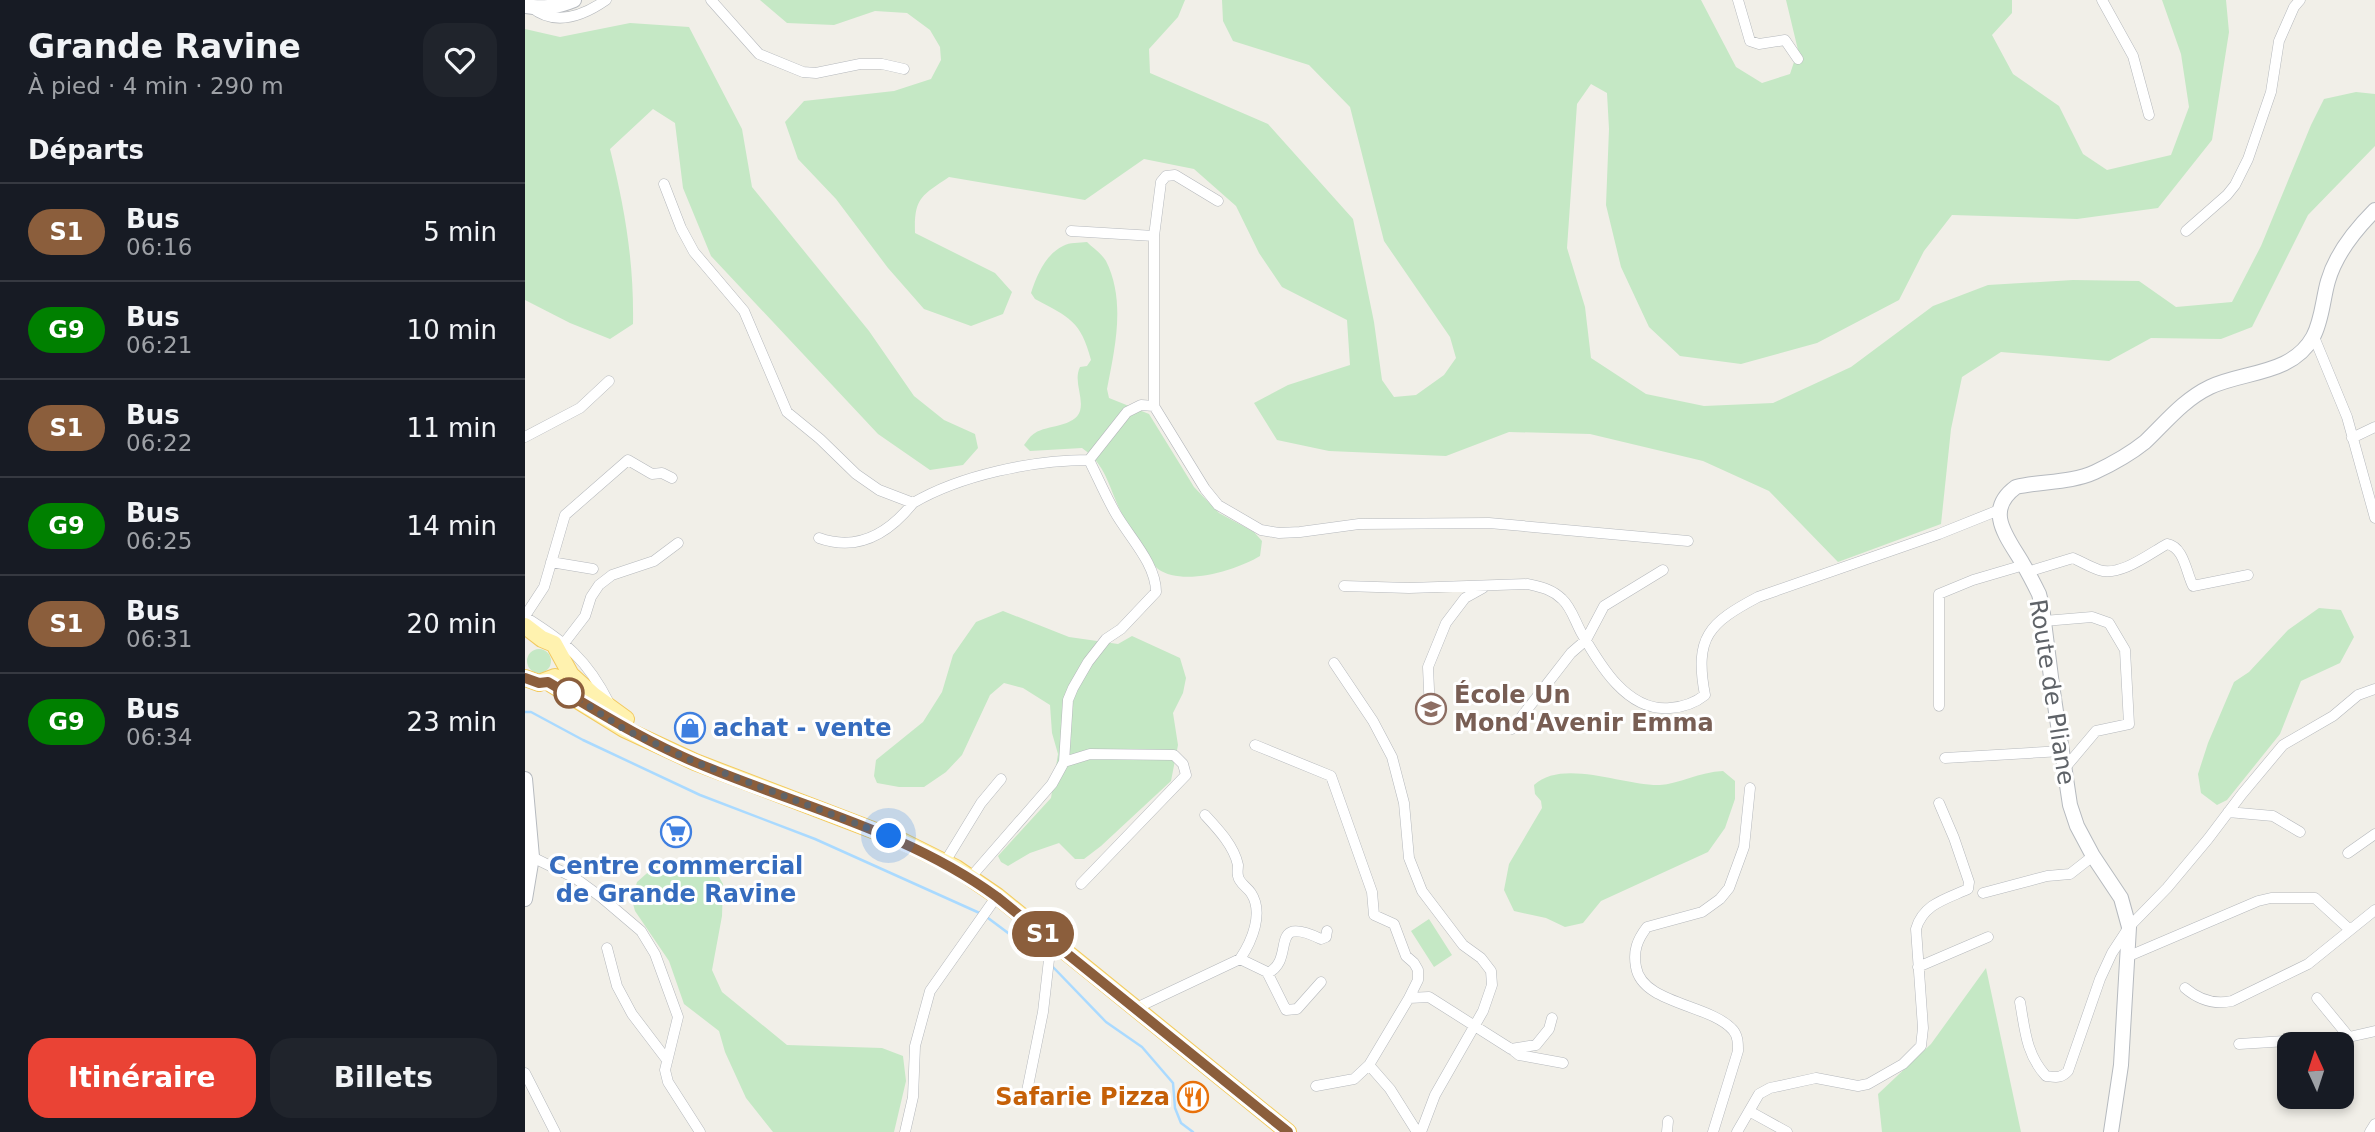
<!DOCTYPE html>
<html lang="fr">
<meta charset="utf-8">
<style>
body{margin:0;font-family:"DejaVu Sans",sans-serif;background:#20242c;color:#f1f3f6;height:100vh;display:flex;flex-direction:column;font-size:26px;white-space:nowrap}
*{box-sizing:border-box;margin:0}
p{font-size:23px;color:#9ea1a6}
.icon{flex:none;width:38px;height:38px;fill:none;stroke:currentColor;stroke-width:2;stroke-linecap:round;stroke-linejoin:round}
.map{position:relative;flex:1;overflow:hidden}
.side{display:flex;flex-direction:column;background:#171b24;width:525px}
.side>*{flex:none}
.badge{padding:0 14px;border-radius:23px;font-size:24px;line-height:46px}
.needle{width:46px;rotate:357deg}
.tools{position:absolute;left:1752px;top:1032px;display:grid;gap:14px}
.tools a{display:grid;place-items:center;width:77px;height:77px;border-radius:14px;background:#171b24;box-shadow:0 4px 10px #0003;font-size:35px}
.you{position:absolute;width:35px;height:35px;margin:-18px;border:5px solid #fff;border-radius:50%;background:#1a73e8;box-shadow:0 0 0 10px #1a73e833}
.map>.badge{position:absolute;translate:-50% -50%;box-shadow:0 0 0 4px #fff}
h2{padding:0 28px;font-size:26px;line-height:63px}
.round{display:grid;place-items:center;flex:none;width:74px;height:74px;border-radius:21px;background:#20242c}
.headline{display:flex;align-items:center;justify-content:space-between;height:119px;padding:0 28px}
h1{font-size:33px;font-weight:800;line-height:52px}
.primary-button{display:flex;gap:14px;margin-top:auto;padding:14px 28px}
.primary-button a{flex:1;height:80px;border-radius:21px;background:#ea4335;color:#fff;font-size:28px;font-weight:800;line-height:80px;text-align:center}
.primary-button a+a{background:#20242c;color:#f1f3f6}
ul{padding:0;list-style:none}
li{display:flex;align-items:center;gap:21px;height:98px;padding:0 28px;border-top:2px solid #363941}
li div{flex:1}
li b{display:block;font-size:26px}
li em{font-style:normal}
li .badge{min-width:77px;font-weight:700;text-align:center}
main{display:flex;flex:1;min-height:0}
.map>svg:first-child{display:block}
.green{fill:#c5e8c5}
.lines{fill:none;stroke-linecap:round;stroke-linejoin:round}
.stream{stroke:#aadaff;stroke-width:2.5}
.street-casing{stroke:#b5b8bc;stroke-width:11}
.secondary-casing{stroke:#b6babf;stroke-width:16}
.primary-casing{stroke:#f2c960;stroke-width:18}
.street{stroke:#fff;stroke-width:10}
.secondary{stroke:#fff;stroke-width:14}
.primary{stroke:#fff2af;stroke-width:16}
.line-casing{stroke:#fff;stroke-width:16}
.line{stroke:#8b5e3c;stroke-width:10}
.walk{stroke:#5f6368;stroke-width:7;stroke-dasharray:0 12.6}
.stop-dot{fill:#fff;stroke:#8b5e3c;stroke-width:3.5}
.labels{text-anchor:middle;stroke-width:6;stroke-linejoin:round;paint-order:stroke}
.street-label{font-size:24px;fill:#5f6368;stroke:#fff}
.education-label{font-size:24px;font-weight:bold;fill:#785e54;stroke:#fff;text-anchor:start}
.shop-label{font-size:24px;font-weight:bold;fill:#366cbe;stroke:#fff;text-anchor:start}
.food-label{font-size:24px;font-weight:bold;fill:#c56008;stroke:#fff;text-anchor:end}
</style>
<main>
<section class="side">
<div class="headline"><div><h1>Grande Ravine</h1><p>À pied · 4 min · 290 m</p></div><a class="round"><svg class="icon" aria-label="heart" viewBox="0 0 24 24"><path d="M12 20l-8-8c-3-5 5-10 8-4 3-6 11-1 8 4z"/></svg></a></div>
<h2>Départs</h2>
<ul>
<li><span class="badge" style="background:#8b5e3c;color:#fff">S1</span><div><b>Bus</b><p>06:16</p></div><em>5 min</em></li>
<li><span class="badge" style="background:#008000;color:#fff">G9</span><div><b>Bus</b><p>06:21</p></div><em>10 min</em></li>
<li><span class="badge" style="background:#8b5e3c;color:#fff">S1</span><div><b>Bus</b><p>06:22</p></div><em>11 min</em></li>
<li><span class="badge" style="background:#008000;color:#fff">G9</span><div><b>Bus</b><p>06:25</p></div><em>14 min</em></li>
<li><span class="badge" style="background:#8b5e3c;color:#fff">S1</span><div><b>Bus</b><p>06:31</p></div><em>20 min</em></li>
<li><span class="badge" style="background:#008000;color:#fff">G9</span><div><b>Bus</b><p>06:34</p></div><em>23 min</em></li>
</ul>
<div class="primary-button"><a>Itinéraire</a><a>Billets</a></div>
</section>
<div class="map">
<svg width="1850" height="1132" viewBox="0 0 1850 1132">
<rect width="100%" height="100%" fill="#f1efe8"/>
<path class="green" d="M235 0H660L653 17 624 49 625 73 743 124 828 219 849 322 857 380 869 397 891 395 919 375 931 358 925 337 859 241 825 107 784 65 708 41 698 21 697 0H1176L1211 67 1237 83 1265 74 1273 50 1261 0H1487V13L1467 35 1488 74 1534 106 1558 154 1582 170 1646 155 1664 107 1656 54 1637 0H1701L1704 32 1687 140 1633 208 1552 219 1427 215 1399 251 1374 300 1292 343 1216 364 1155 356 1124 327 1096 267 1081 205 1084 129 1082 93 1066 84 1052 104 1042 248 1060 307 1066 358 1121 394 1179 406 1248 403 1326 367 1408 306 1463 285 1548 280 1614 281 1651 307 1707 302 1736 246 1786 125 1799 99 1831 92 1850 94V146L1783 215 1727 327 1696 339 1626 338 1584 361 1476 352 1437 377 1426 429 1416 524 1313 562 1244 491 1178 461 1065 434 984 432 921 456 804 451 752 440 729 403 763 385 825 365 822 320 757 287 734 253 711 206 669 169 619 159 560 200 424 177C396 196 389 198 390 233L470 273 487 292 478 314 446 326 399 309 363 268 311 199 273 159 260 122 279 101 369 91 406 79 416 60 415 47 405 30 382 13 350 11 309 25 262 23Z
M105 23 164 27 217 129 227 187 344 331 389 396 419 420 450 434 453 448 438 465 405 470 353 434 186 256 158 188 150 123 128 109 85 149C100 209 109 262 108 324L85 339 45 323 0 300V29L35 37Z
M562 242C568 248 577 254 581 261 601 301 590 348 582 389L584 398 624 414 669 487 694 513 729 532 737 541 735 556C712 570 658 587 633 569 626 563 599 520 595 510 583 485 581 465 557 448L505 451 499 445C502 441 506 435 510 433 522 425 550 427 555 411 559 397 548 381 555 367L562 366 566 360C556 321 544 317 510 299L506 293C512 275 520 255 538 246 545 242 554 243 562 242Z
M1794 608 1816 610 1829 637 1815 663 1776 681 1755 734 1702 800 1692 805 1676 793 1673 774 1683 743 1709 682 1724 672 1763 630Z
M478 611 544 637 593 644 607 636 655 658 661 678 658 693 648 713 653 745 646 781 576 846 559 859H550L534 843 505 853 483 866 476 862 473 856 526 798 533 754 527 733 525 705 498 688 479 683 465 695 437 755 421 772 399 787H374L352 783 349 776 351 760 398 722 417 692 428 655 451 622Z
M2 661a12 12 0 1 1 24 0a12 12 0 1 1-24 0Z
M1198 771 1210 781V799L1200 828 1183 852 1076 901 1058 923 1040 927 1021 918 989 911 979 890 984 864 1017 808 1016 801 1010 794 1009 785C1038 758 1099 786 1135 785 1153 784 1175 772 1198 771Z
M161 858 186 863 198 884 197 916 187 970 197 992 262 1045 357 1048 378 1056 381 1081 369 1132H248L221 1098 200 1052 194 1031 159 1004 144 961 110 911 107 900 112 882 129 867Z
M904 919 927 955 909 967 886 931Z
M1461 968 1496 1132H1357L1353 1094 1406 1044Z"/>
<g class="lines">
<path class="stream" d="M0 712H6L58 740 175 795 290 839 459 915 522 962
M527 966 581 1022 617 1047 648 1083 650 1108 656 1123 668 1132"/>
<g class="street-casing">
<path id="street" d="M186 0 234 54 278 72 291 73 335 64H357L379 69
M1213 0 1225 41 1234 44 1260 40 1273 59
M1577 0 1608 56 1624 115
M6 7C30 27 58 16 81 0
M139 184 156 228 169 252 219 311 262 412 295 439 331 474 354 490 388 503C436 475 508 460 564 460L602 412 616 405 629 406 680 489 693 505 736 530 754 533 775 532 834 524 964 523 1163 541
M546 231 629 236
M1661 231 1702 195 1710 185 1723 159 1746 92 1754 41 1769 7 1775 0
M1789 337 1822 417 1850 518
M629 406V236L636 182 641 176 650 175 693 201
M0 437 55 408 84 381
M1827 438 1850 427
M294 538C333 552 364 533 388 503
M26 562 68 569
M1502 572 1548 558C1557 562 1565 567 1574 570 1595 577 1624 554 1642 544 1659 547 1661 572 1668 586L1723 575
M819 586 884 588 1003 584C1016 587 1027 589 1037 599 1046 607 1050 621 1056 632 1075 665 1102 712 1145 708 1159 707 1170 703 1180 695 1169 637 1184 623 1233 597L1414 534 1474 510
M0 616 19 587 40 515 103 460 127 474 137 473 147 478
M0 617C40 642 62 659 84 703
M1519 621 1567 617 1584 623 1600 650 1604 724 1571 731 1539 769
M40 642 60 616 66 597 74 585 87 575 129 561 153 543
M809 663 848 721 867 757 879 803 884 858 897 891 938 945 956 958 966 971 967 985 958 1011 910 1095 896 1132
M1414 706V594L1448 580 1499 565
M905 712 903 667 921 623 940 598 958 588
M987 729 1046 653 1061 640 1079 606 1138 570
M730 745 806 776 847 892 849 915 869 924 881 956 889 963 893 970V980L884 998
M1420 758 1537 751
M539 762 543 700 548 688 563 662 581 639 596 629 631 592C631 564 605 538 591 514 581 497 573 478 564 460
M1703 812 1748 816 1775 832
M680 815C693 829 709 846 713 865 713 869 712 871 713 876 714 883 722 887 726 893 739 913 727 941 715 959
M1823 853 1850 834
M7 857 50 878 76 897 116 931 130 954 153 1017 140 1070 143 1082 175 1132
M420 862 456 803 476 779
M445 878 527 784 539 762 565 754 649 755 658 764 661 775 556 884
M1458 893 1522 876 1545 874 1568 856
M82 948 92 986 107 1014 142 1060
M1604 956 1733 901 1746 898H1790L1824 929
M1393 967 1463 937
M743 973C772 959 741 913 796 939L801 937 802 931
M1660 988C1674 1000 1689 1005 1707 1001L1783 964 1850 910
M1792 998 1824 1037
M1495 1002C1500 1030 1501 1054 1521 1076 1530 1077 1536 1079 1543 1071L1575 979 1587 953 1604 927 1642 888 1683 839 1717 794 1758 745 1808 716 1833 695 1850 689
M609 1009 715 959 742 972 761 1010 772 1009 796 982
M1714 1044 1824 1037 1850 1031
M989 1051 994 1055 1038 1063
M844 1065 865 1089 892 1132
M0 1073 30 1132
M791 1086 829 1079 844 1065 884 998 904 997 986 1049 1011 1045 1024 1029 1027 1018
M501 1096 518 1012 526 942
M1224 1111 1262 1132
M380 1132 388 1097 390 1046 405 991 472 896
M1142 1132 1143 1121
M1188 1132 1213 1051C1213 1043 1213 1036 1208 1030 1185 1004 1117 1004 1111 967 1108 951 1112 940 1122 927L1177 912 1195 899 1204 888 1219 847 1225 788
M1212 1132 1234 1094 1245 1088 1291 1078 1333 1086 1343 1084 1378 1064 1396 1046 1398 1028 1391 929C1398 904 1421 899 1443 889L1444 882 1429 838 1414 803
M1845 1132 1850 1124"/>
</g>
<g class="secondary-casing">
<path id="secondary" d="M0 6C19 9 32 7 49 0
M0 779 7 857 0 899
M1586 1132 1596 1065 1604 927 1596 898 1568 856 1552 826 1545 805 1527 685 1517 606 1514 594C1509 584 1504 574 1498 564 1483 538 1458 511 1491 487 1516 481 1546 483 1570 472 1587 464 1605 454 1620 442 1641 422 1658 400 1685 387 1719 371 1767 375 1788 337 1797 321 1798 298 1803 281 1811 253 1830 230 1850 210"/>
</g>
<g class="primary-casing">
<path id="primary" d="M0 626 17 639 29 644 46 675 68 695 101 719
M0 678 14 683 30 677
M23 682 99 729 170 762 379 842 431 868 472 896 763 1132"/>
</g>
<use href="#street" class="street"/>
<use href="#secondary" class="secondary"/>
<use href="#primary" class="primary"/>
</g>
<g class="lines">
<g class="line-casing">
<path id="line" d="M0 678 14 683 23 682C72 711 119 741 172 763 273 806 382 831 472 897L763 1132"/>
</g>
<use href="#line" class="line"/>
<path class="walk" d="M44 693 99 729 170 762 364 836"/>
</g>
<defs>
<g id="school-ring" transform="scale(1.575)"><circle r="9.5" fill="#fff" stroke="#8d6e63" stroke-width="1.5"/><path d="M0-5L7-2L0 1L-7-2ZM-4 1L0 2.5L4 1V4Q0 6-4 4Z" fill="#8d6e63"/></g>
<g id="shop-ring" transform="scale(1.575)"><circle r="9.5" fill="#fff" stroke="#3f7fe0" stroke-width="1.5"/><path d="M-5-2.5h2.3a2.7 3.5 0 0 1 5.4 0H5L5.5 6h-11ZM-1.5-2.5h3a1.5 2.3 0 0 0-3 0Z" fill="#3f7fe0"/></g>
<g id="supermarket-ring" transform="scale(1.575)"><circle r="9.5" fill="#fff" stroke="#3f7fe0" stroke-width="1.5"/><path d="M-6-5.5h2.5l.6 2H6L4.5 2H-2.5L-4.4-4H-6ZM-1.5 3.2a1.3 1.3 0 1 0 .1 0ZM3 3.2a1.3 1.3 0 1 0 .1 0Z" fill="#3f7fe0"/></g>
<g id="restaurant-ring" transform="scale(1.575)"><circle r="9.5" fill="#fff" stroke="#e8710a" stroke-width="1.5"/><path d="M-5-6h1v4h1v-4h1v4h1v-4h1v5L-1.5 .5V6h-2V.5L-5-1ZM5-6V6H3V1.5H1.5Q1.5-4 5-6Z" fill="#e8710a"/></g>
</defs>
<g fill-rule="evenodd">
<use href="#school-ring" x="906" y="709"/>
<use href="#shop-ring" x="165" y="728"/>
<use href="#supermarket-ring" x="151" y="832"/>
<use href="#restaurant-ring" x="668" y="1097"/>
</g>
<circle class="stop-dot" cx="44" cy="693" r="14"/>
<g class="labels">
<g class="street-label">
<text transform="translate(1527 692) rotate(81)" y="8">Route de Pliane</text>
</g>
<g class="education-label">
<text x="929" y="703">École Un<tspan x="929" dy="28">Mond'Avenir Emma</tspan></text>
</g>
<g class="shop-label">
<text x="188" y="736">achat - vente</text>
<text x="151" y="874" text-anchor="middle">Centre commercial<tspan x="151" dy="28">de Grande Ravine</tspan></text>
</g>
<g class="food-label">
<text x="645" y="1105">Safarie Pizza</text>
</g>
</g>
</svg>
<div class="tools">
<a><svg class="needle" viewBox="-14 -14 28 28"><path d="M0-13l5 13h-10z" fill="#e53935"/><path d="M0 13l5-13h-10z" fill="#9ea1a6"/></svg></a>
</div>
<div class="you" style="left:364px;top:836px"></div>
<b class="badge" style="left:518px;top:934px;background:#8b5e3c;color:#fff">S1</b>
</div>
</main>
